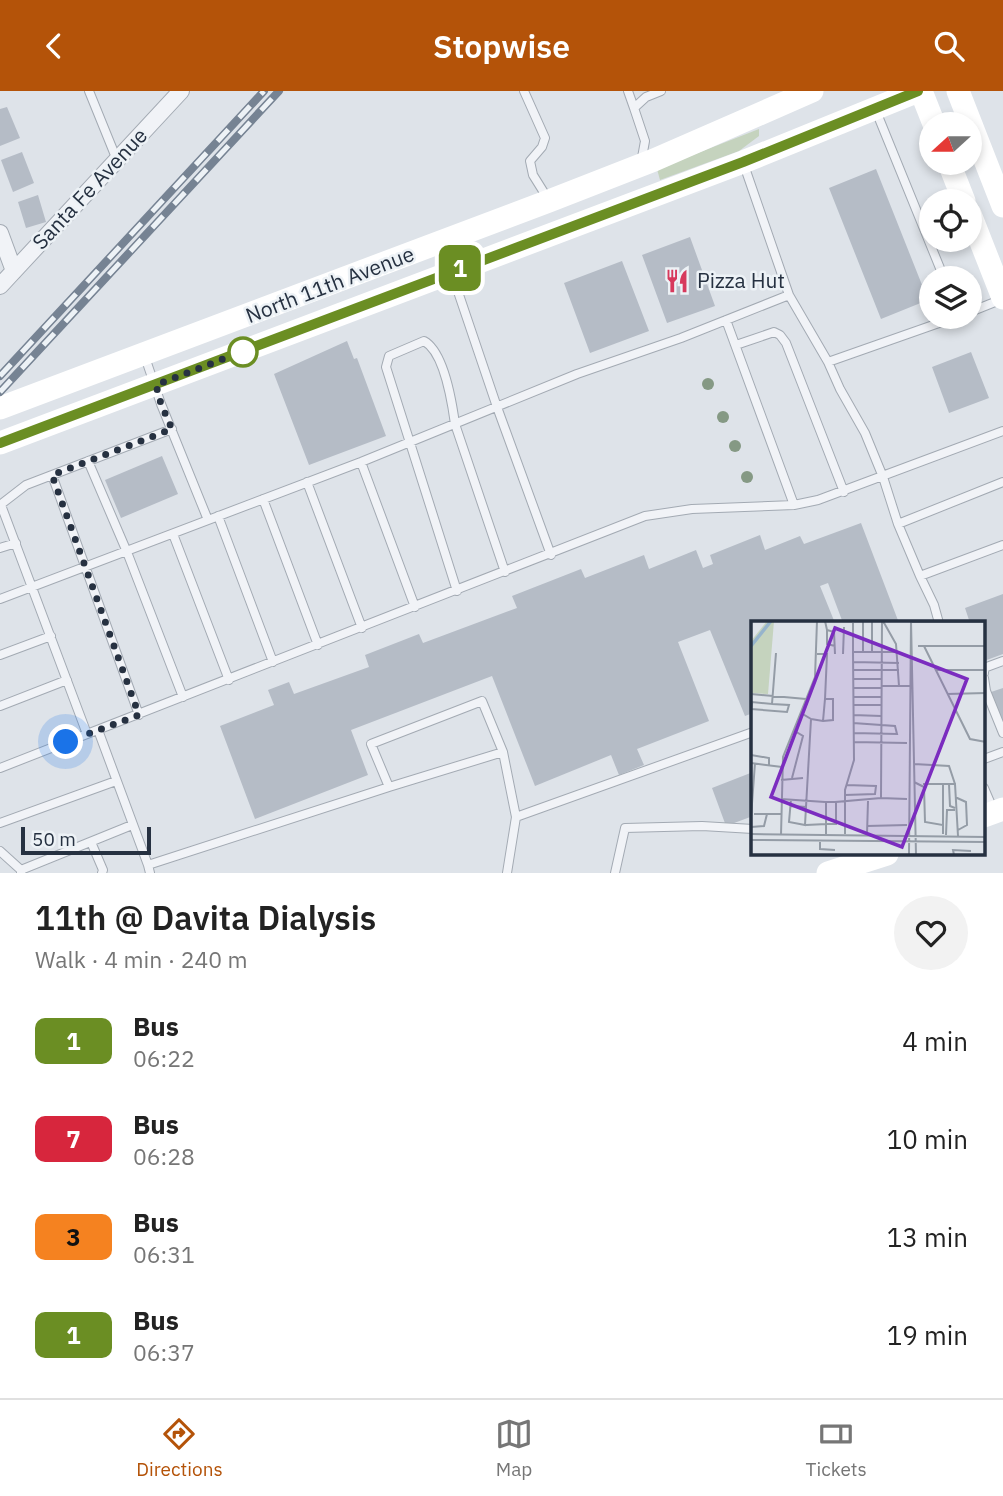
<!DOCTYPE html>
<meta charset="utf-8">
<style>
body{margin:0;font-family:"IBM Plex Sans",sans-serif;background:#f2f2f2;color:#222;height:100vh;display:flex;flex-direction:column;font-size:26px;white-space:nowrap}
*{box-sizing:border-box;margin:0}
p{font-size:23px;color:#767676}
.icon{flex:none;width:38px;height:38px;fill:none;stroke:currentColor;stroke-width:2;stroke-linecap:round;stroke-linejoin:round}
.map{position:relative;height:782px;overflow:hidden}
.sheet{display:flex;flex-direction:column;background:#fff;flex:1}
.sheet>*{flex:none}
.badge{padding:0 14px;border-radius:10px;font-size:24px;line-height:46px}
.needle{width:46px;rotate:249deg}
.fabs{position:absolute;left:919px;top:21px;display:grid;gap:14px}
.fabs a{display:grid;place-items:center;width:63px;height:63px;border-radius:50%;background:#fff;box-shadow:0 4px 10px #0003;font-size:35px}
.scale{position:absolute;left:21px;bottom:18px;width:130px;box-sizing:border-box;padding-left:7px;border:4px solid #263141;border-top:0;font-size:19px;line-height:24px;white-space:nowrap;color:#263141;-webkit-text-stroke:5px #edf2f6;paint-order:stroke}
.you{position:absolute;width:35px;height:35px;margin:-18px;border:5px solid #fff;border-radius:50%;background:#1a73e8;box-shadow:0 0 0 10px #1a73e833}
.map>.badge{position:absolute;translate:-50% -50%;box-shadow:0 0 0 4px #fff}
.round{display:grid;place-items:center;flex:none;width:74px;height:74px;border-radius:37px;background:#f2f2f2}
.overview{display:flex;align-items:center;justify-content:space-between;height:119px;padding:0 35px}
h1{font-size:33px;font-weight:600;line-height:52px}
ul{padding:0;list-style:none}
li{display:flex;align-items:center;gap:21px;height:98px;padding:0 35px}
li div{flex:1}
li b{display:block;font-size:26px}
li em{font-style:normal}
li .badge{min-width:77px;font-weight:700;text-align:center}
header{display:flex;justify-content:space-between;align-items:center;height:91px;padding:0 35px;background:#b45309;color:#fff;font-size:32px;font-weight:600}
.tab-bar{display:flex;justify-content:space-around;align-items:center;height:98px;border-top:2px solid #e0e0e0;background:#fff;font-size:19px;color:#767676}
.tab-bar a{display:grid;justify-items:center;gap:4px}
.tab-bar .on{color:#b45309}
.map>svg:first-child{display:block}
.green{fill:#c5d3be}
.building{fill:#b5bcc6}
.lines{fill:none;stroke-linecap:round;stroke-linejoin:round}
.lane-casing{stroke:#a3aab3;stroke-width:10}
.street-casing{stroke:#a3aab3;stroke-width:18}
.lane{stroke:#f1f3f7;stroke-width:8}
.street{stroke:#f1f3f7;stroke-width:16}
.secondary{stroke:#fff;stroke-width:23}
.rail-casing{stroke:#768393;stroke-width:8}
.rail{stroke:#edf2f6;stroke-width:5;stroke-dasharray:16;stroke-linecap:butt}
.tree{fill:#859984}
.line-casing{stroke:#fff;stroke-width:16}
.line{stroke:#6b8e23;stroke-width:10}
.walk{stroke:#263141;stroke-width:7;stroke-dasharray:0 12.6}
.stop-dot{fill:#fff;stroke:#6b8e23;stroke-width:3.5}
.labels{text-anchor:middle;stroke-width:5;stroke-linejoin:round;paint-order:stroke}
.street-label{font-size:21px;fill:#263141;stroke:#edf2f6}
.poi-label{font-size:21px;fill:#263141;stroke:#edf2f6;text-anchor:start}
.inset-river{fill:none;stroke:#96b4cc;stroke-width:3.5}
.inset-road{fill:none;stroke:#949ca6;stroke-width:2}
.view{fill:#7b2cbf;fill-opacity:0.15;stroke:#7b2cbf;stroke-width:3.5}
.inset-edge{fill:none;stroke:#263141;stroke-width:3.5}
</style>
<header><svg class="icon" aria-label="back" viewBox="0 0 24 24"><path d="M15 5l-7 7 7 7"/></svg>Stopwise<svg class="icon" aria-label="search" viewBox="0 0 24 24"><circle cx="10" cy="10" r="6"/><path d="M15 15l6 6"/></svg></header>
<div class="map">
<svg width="1003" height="782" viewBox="0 0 1003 782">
<rect width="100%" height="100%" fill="#dee3e9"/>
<path class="green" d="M759 38V45L739 60 660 89 657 78Z"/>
<path class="building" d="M7 16 20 47 0 55V18Z
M22 61 34 92 13 101 1 69Z
M876 78 928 209 881 228 829 97Z
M38 104 46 131 26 137 18 111Z
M690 146 715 215 667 232 642 164Z
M622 170 649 240 590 262 564 192Z
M347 250 354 268 357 267 386 345 309 374 274 283Z
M971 261 989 307 949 322 932 276Z
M162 365 178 403 121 427 105 389Z
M861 432 899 532H843L828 492 820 495 835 532H753V622L745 625 710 539 678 551 709 630 637 658 644 674 619 684 611 664 535 695 492 585 351 639 368 684 255 728 220 635 274 614 268 599 289 591 294 603 369 576 365 564 419 543 423 552 517 517 512 505 581 478 585 487 644 464 649 478 696 459 703 477 713 473 710 464 760 444 765 459 800 445 804 453Z
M1003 503V563L984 570V532H970L965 517Z
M1003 597V633L991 601Z
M753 681V725L726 735 712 697Z"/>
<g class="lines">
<g class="lane-casing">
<path id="lane" d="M89 0 117 69
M524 0 545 47 542 56 530 70 533 84 548 108
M628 0 634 17
M876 20 944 187
M641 72 645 50 634 17 646 6 661 0
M452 183 497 316 551 464
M789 204 828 271 840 298 865 342 883 386 898 433 1003 391
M970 221 1000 209
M726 229 794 414
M736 254 774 241 780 244 786 252 844 401
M145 266 161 313 208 429
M828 271 956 226
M88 370 127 461 183 606
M361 371 415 516
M52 384 139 624
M307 391 362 537
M263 408 318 554
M0 414 26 394 172 338
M1 414 87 643 645 425 692 418 794 414 818 409 1003 340
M218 425 273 571
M898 433 920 485 1003 454
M173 443 229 589
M0 457 16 452
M920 485 934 514 939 532
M457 500 386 276 389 265 424 250C444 261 452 311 455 333L505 481
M0 508 361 371 577 283 681 247 789 204 744 74
M0 564 51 545
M984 582V577L1003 570
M984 587 986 600 1003 642
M0 615 67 589
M98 639 148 774
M503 661 389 696 371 653 482 610 503 661 516 726
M984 668 1003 661
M0 677 87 643
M984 697 993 718
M0 732 116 690
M91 751 103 779 102 782
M0 760 21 779
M21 782V779L132 734
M150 782 148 774 389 696
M507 782 516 726 753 641
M615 782 625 737 702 735 753 738"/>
</g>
<g class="street-casing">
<path id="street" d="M0 142 14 180
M0 195 181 0"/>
</g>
<use href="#lane" class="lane"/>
<use href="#street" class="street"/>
<path class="secondary" d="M921 0 934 33
M958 0 1003 115
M949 72 964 110
M970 123 1003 207
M0 317 549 110 654 69 812 0
M0 352 743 71 918 0
M984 725 1003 718
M828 782 887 763"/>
<g class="rail-casing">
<path id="rail" d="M0 285 264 0
M0 301 279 0"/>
</g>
<use href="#rail" class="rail"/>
</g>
<g class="tree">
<circle cx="708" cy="293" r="6"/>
<circle cx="723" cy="326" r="6"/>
<circle cx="735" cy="355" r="6"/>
<circle cx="747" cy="386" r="6"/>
</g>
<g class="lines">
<g class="line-casing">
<path id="line" d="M0 352 743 71 918 0"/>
</g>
<use href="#line" class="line"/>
<path class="walk" d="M66 651 139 624 52 384 172 338 161 313 156 294 254 256 243 261"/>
</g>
<defs>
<g id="restaurant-bare" transform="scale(1.89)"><path d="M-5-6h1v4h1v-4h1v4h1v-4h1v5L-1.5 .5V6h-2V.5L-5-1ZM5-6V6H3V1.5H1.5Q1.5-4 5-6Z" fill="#d7395c" stroke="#edf2f6" stroke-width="2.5" paint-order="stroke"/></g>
</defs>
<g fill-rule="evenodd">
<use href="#restaurant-bare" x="677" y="190"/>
</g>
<circle class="stop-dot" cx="243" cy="261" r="14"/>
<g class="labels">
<g class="street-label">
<text transform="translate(90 98) rotate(-47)" y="7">Santa Fe Avenue</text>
<text transform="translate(330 194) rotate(-21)" y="7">North 11th Avenue</text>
</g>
<g class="poi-label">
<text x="697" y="197">Pizza Hut</text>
</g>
</g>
<g transform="translate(751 530)">
<rect width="234" height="234" fill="#dee3e9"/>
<path d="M16 0H23L17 73 0 72V20Z" fill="#c5d3be"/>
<path class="inset-river" d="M0 25 20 0"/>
<path class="inset-road" d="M74 0 76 9 83 11 84 33M112 0V31M131 0 130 177 156 178M132 0 145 23 148 65M160 0 165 234M160 1H235M102 2V31M76 9V23L84 25M167 25H173L219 118 235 121M173 25H235M121 31V0M66 33H76L74 78M92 33 93 6M102 41 148 42M102 49H148M184 49H235M102 58H130M130 65H161M102 67H130M0 73 55 78M196 73 235 72M102 76H130M102 84H130M0 88 1 81 21 83 25 32M0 88 36 91 38 84 21 83M50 92 60 98 55 186M102 94 130 95M60 98 72 100 82 99V78H74L72 100M102 102 144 105 146 113 102 112M102 121 156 122M0 134 18 137V145M0 142 31 146M163 143 198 145 204 163M41 157 52 115 42 109M30 159 52 157M163 161 173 166 174 201 192 204V213M172 163H204L207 215M198 163 199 185 204 187M95 164 126 165M94 174 124 173 125 165M204 176 215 181 216 204 207 209M30 178 74 181M40 185 55 186 54 204 38 201 40 178M3 193H30M0 196 4 142M55 204 75 203V181H85M192 204V163M116 205 156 204M0 206 13 205 16 193M0 213 235 216M75 213V203H85V181L130 177M94 213V169L103 139 102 31H146M116 213 117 180M30 214 32 136 64 56 66 0M195 214 196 189H204M0 219 235 221M69 219V228L84 229M158 234 160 1M203 234 202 229 220 230"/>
<path class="view" d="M84 7 216 58 151 226 20 176Z"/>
<rect width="234" height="234" class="inset-edge"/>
</g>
</svg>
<div class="fabs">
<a><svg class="needle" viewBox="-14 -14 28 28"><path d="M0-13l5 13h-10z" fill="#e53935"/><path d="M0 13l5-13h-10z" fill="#767676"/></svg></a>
<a><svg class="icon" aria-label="locate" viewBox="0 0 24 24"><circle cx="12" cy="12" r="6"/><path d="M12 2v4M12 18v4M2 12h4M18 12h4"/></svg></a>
<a><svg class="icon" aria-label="layers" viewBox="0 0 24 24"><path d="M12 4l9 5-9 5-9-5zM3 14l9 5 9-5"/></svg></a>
</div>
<div class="scale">50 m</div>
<div class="you" style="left:66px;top:651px"></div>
<b class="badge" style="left:460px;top:177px;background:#6b8e23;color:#fff">1</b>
</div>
<section class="sheet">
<div class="overview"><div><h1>11th @ Davita Dialysis</h1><p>Walk · 4 min · 240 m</p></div><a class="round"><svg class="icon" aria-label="heart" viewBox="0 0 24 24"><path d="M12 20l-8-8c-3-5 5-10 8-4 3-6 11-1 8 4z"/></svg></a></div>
<ul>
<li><span class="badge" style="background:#6b8e23;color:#fff">1</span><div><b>Bus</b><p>06:22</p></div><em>4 min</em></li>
<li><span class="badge" style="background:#d7263d;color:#fff">7</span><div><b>Bus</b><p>06:28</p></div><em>10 min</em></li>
<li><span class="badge" style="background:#f58220;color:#111">3</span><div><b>Bus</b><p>06:31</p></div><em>13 min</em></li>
<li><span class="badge" style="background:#6b8e23;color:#fff">1</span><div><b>Bus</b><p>06:37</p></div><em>19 min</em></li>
</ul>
</section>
<nav class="tab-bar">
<a class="on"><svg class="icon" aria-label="directions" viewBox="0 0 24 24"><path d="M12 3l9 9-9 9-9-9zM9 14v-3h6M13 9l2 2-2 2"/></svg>Directions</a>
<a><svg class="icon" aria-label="map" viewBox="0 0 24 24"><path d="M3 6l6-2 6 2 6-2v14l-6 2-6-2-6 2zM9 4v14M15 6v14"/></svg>Map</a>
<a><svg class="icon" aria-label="tickets" viewBox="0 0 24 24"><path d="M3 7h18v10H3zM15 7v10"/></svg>Tickets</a>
</nav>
